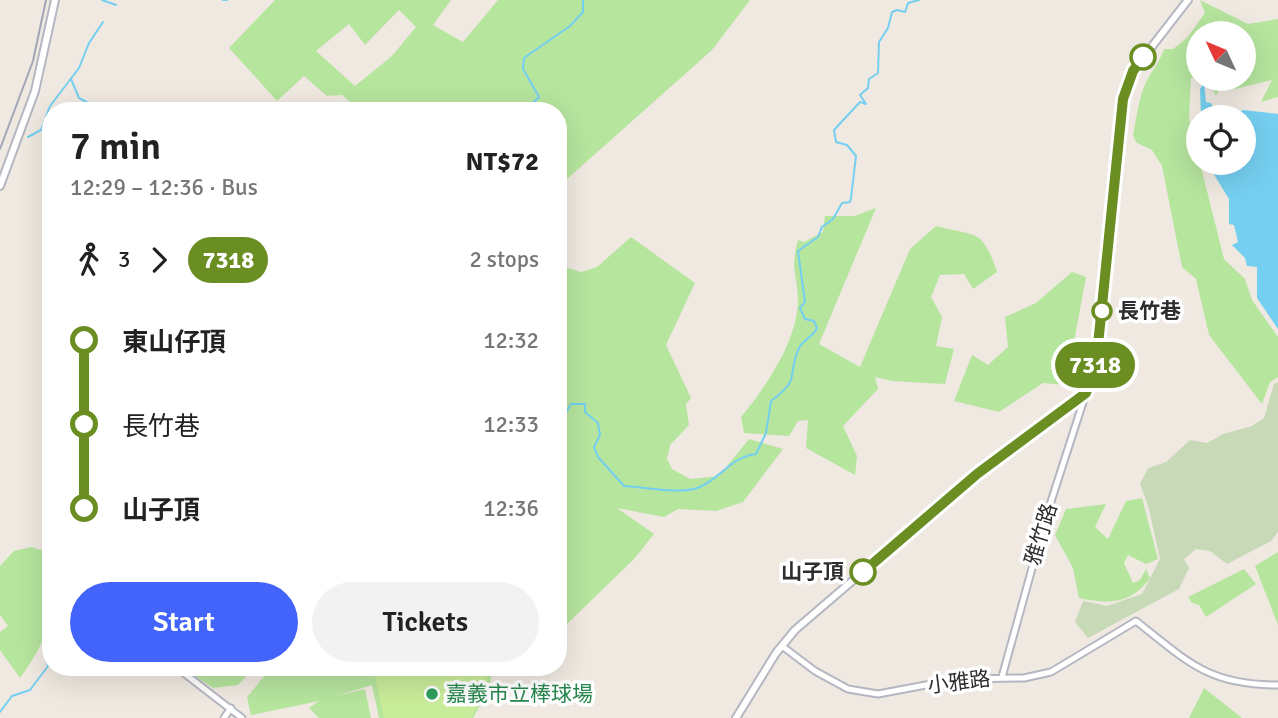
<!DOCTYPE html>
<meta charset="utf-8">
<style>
body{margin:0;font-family:Signika,"Noto Sans TC",sans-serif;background:#f2f2f2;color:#222;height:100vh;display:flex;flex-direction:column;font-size:26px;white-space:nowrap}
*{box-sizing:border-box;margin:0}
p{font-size:23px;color:#767676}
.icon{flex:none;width:38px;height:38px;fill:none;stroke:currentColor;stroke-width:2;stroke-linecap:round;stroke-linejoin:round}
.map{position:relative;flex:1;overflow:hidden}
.drawer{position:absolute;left:42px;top:102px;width:525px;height:574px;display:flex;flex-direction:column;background:#fff;border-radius:28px;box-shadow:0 7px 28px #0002}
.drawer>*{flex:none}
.badge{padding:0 14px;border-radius:23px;font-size:24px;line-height:46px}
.needle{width:46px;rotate:314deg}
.tools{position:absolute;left:1186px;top:21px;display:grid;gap:14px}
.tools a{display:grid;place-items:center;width:70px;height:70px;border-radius:50%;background:#fff;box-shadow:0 7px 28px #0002;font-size:35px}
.map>.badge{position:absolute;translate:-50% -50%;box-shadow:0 0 0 4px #fff}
.legs{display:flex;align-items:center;gap:10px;height:77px;padding:0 28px;font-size:23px}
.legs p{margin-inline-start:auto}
.summary{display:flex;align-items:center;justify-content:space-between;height:119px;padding:0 28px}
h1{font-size:38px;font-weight:600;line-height:52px}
.action{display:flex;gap:14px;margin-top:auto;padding:14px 28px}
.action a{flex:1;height:80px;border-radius:42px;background:#4264fb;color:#fff;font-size:28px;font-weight:600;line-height:80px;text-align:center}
.action a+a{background:#f2f2f2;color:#222}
ul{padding:0 28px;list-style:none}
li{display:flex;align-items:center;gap:24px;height:84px;font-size:26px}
li i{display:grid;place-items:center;width:10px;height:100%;margin:0 9px;background:currentColor}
li i::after{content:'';width:18px;height:18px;margin:-9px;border:5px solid;border-radius:50%;background:#fff}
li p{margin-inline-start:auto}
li:first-child i{background:linear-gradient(#0000 50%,currentColor 0)}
li:last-child i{background:linear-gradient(currentColor 50%,#0000 0)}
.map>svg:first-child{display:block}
.green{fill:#b6e59e;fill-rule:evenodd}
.cemetery{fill:#c8d9b8}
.pitch{fill:#c9ec9a}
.water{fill:#75cff0}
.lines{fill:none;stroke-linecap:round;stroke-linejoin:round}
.stream{stroke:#75cff0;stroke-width:2}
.tertiary-casing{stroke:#b4b7c1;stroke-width:9}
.secondary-casing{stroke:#b4b7c1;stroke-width:10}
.tertiary{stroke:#fff;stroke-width:5}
.secondary{stroke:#fff;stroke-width:6}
.rail{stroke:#a3a6b8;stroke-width:2}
.line-1-casing{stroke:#fff;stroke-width:16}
.line-1{stroke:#6b8e23;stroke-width:10}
.stop-1-dot{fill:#fff;stroke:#6b8e23;stroke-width:3.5}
.leisure-dot{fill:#2e9e5b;stroke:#fff;stroke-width:2.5}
.labels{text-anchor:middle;stroke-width:7;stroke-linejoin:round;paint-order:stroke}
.stop-label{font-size:21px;font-weight:bold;fill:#2e2e2e;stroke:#fff;text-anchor:start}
.street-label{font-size:21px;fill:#2e2e2e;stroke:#fff}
.leisure-label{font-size:21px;fill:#27864d;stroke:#fff;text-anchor:start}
</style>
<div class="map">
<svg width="1278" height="718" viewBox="0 0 1278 718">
<rect width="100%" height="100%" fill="#efe9e1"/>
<path class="green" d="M275 0H451L433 25 463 42 498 0H750L712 50 558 187V110H360L342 95 327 96 304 76 277 101 229 48ZM399 10 416 27 392 56 355 86 316 51 349 24 365 45Z
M1200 0 1248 24 1278 19V97L1261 102 1272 80 1235 89 1221 85 1216 96 1207 79H1244V33H1199V77L1191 78 1189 119 1224 259 1245 279 1252 300 1278 337V377L1270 382 1262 404 1209 335 1196 279 1182 267 1162 166 1152 150 1137 143 1133 136C1136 120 1138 102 1144 87 1150 72 1159 64 1164 49H1173L1187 38 1205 13Z
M876 208 819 344 860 367 910 249 936 226C978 237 982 228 997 272L973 289 964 274 940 275 931 297 942 317 936 346 954 349 945 384 892 381 875 377 878 389 843 426 857 456 855 475 806 448 808 420 798 421 789 436 744 433 741 417C766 387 798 340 798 299 797 273 790 269 798 240L804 242 823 232 825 216H854Z
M631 237 695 283 666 345 691 398 686 404 689 425 670 445 667 459 672 469 690 479 719 476 749 439 783 449 743 502 716 511 678 509 664 517 617 508 654 534 634 559 568 623 558 626V265L581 272 597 267Z
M1072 272 1086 277 1066 385 1043 383 999 412 954 401 972 355 988 365 1008 347 1005 317 1036 303Z
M1142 498 1158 559 1146 564 1128 555 1124 563 1133 583 1140 580 1146 569 1150 578C1130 605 1109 604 1079 598L1073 568 1055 535 1066 509 1106 504 1095 527 1108 539 1126 501Z
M31 547 51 553C51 610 56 629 20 678L0 650V632L8 626 0 615V566L14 551Z
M1278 552V625L1255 566Z
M1244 569 1256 584 1206 617 1199 605 1192 603 1188 597Z
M182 667H255L238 685 213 688Z
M272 667H500L493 670 488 691 473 718H379L372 685 336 696 365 689 371 718H319L309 708 319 701 251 715 247 697Z
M1204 688 1242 718H1189Z"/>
<path class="cemetery" d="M1278 382V532L1271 541 1227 564 1210 551 1196 549 1184 559 1189 568 1179 589 1088 638 1075 622 1083 601 1107 606 1142 594 1160 559 1149 509 1140 484 1148 468 1166 462 1190 440 1207 443 1223 434 1252 426 1264 418 1274 384Z"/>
<path class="pitch" d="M373 667H487V690L471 718H384Z"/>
<path class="water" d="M1204 82 1206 102 1211 103 1213 108 1221 110 1229 106 1232 115 1243 110 1278 114V329L1257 298V267L1247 266 1245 258 1232 245 1238 242 1234 225 1229 224V199L1207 163H1244V117H1201L1200 89Z"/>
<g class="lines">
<path class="stream" d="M102 0 116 5
M223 0H227
M71 79 79 98 99 109
M513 110 519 104H532L539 97 523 69 524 58 570 26 583 12V0
M28 137 41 130 50 106 79 68 89 43 103 22
M558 426 571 404H585V412L598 423 600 435 594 447 598 457 624 486C643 487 683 495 700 487 722 477 731 457 756 454L766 433 771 401C802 378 786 378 799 348 803 340 813 337 817 328L814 321 805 319 800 308 805 302 798 251 818 237 822 227 833 219 842 203 850 202 851 198 856 156 847 145 836 142 834 130 860 102 866 104 860 95 868 88 869 79 878 73 879 42 888 28 892 12 897 10 905 12 908 3 919 0
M0 712 12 696 30 690 48 666 44 653 51 633"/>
<g class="tertiary-casing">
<path id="tertiary" d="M782 646 815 671 848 689 878 694 958 679 1024 678 1051 672 1136 621C1188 662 1208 685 1278 685
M176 667 242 718
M1002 677 1047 514 1086 393
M224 718 231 708"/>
</g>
<g class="secondary-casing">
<path id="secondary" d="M0 186 35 91 55 0
M736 718 776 653 795 630 977 474 1086 393 1098 350 1123 99 1133 71 1188 0"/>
</g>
<use href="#tertiary" class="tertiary"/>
<use href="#secondary" class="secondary"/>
<path class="rail" d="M0 149 33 61 46 0"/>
</g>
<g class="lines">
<g class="line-1-casing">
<path id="line-1" d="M863 572 977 474 1086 393 1095 370 1098 345 1123 99 1133 71 1143 57"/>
</g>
<use href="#line-1" class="line-1"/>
</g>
<g class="stop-1-dot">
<circle cx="1143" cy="57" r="12"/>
<circle cx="1102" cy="311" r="9"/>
<circle cx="863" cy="572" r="12"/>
</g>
<circle class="leisure-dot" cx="432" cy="694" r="7"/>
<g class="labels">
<g class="stop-label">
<text x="1118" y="318">長竹巷</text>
<text x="844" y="579" text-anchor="end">山子頂</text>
</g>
<g class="street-label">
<text transform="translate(1041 534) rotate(-73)" y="7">雅竹路</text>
<text transform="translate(959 682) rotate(-7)" y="7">小雅路</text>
</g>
<g class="leisure-label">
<text x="446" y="701">嘉義市立棒球場</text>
</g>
</g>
</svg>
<div class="tools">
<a><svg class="needle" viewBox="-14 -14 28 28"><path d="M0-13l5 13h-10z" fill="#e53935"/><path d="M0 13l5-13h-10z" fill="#767676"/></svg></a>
<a><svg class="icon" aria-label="locate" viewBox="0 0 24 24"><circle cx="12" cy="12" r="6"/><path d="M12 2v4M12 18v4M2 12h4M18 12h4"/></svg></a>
</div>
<b class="badge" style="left:1095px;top:365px;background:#6b8e23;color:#fff">7318</b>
<section class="drawer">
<div class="summary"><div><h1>7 min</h1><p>12:29 – 12:36 · Bus</p></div><b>NT$72</b></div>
<div class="legs"><svg class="icon" aria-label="walk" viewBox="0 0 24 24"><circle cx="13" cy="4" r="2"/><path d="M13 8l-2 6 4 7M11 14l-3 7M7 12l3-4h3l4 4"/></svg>3<svg class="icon" aria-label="forward" viewBox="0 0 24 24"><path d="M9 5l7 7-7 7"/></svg><b class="badge" style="background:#6b8e23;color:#fff">7318</b><p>2 stops</p></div>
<ul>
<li><i style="color:#6b8e23"></i><b>東山仔頂</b><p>12:32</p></li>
<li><i style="color:#6b8e23"></i><span>長竹巷</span><p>12:33</p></li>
<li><i style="color:#6b8e23"></i><b>山子頂</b><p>12:36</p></li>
</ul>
<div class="action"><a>Start</a><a>Tickets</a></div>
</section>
</div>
